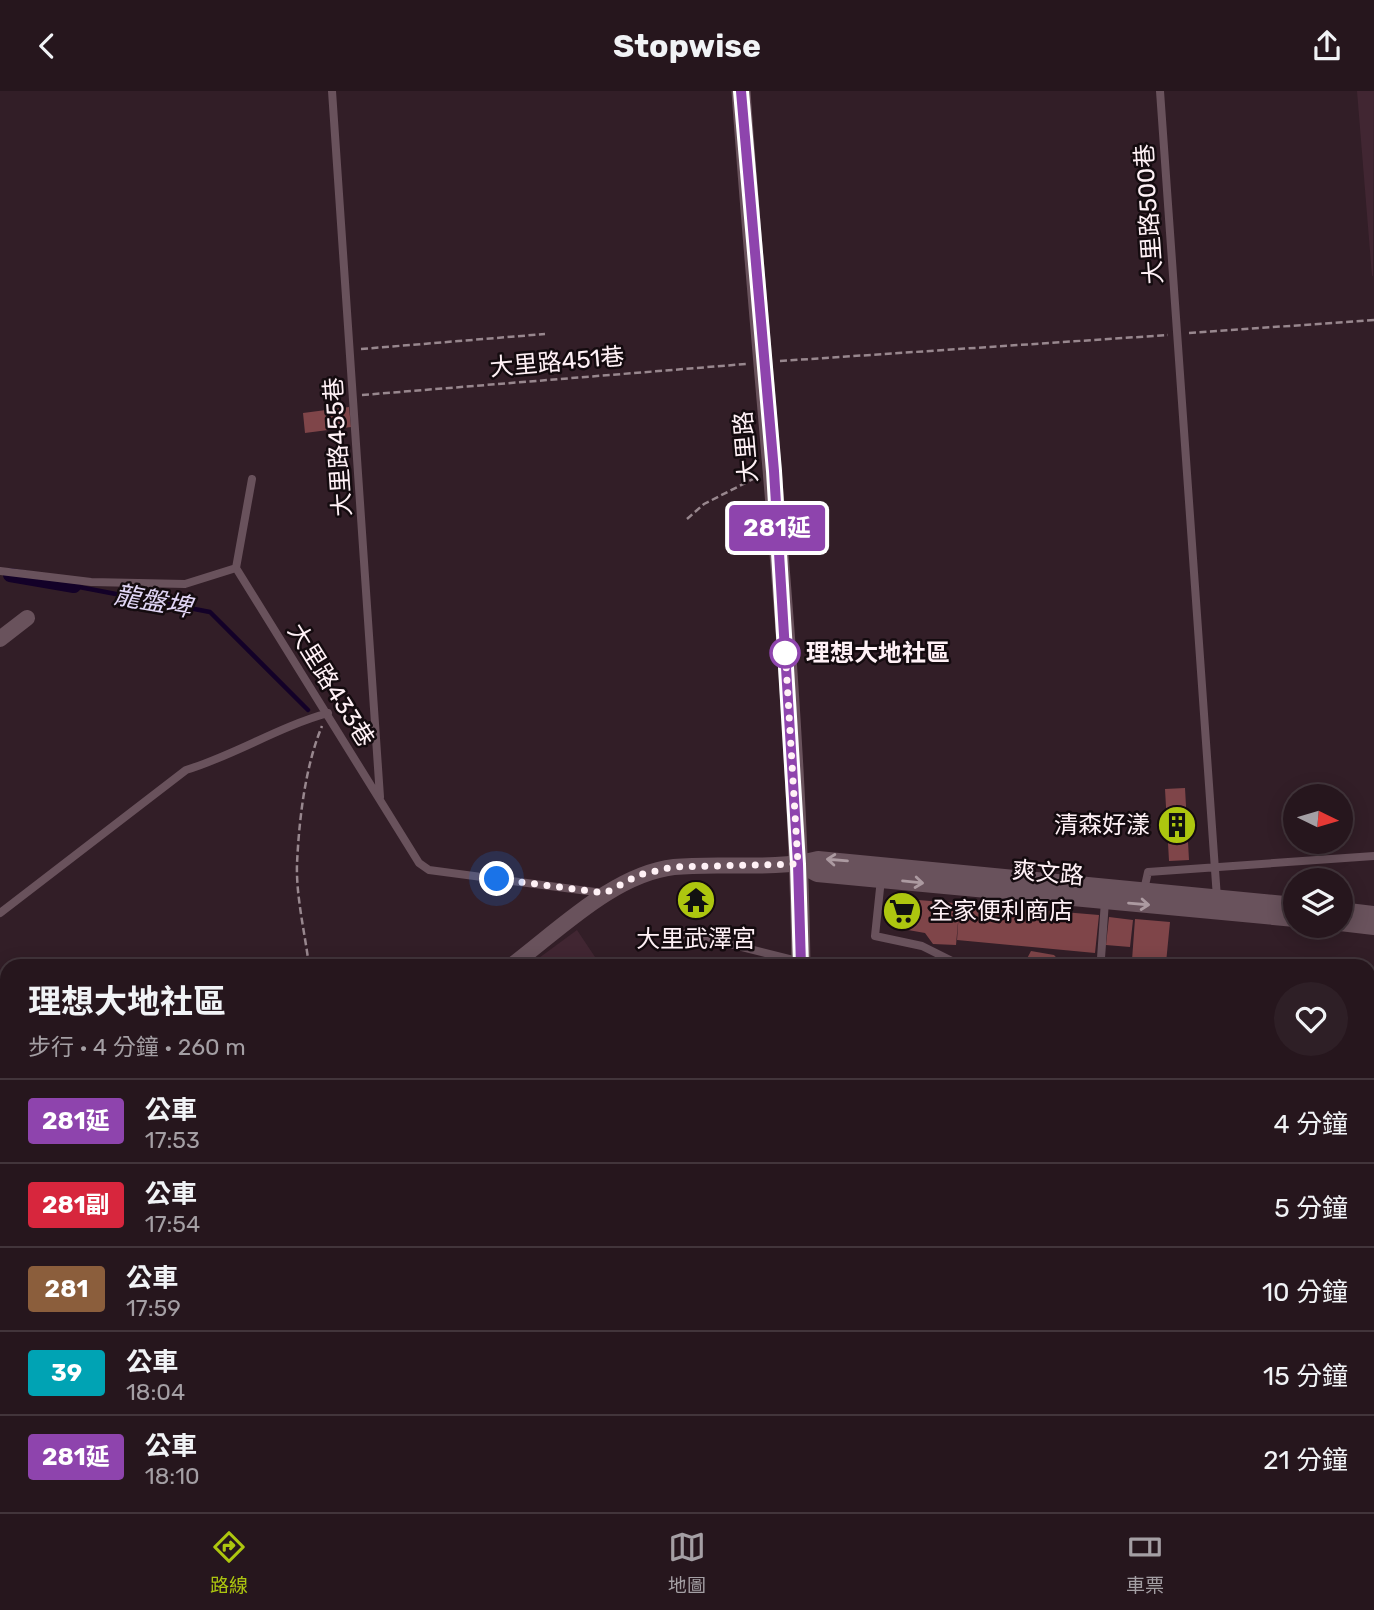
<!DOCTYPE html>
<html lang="zh-TW">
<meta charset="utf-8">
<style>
body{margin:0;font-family:Rubik,"Noto Sans TC",sans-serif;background:#2e1f26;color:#f1f3f6;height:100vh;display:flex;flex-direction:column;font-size:26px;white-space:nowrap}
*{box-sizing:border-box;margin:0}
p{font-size:23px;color:#a49fa4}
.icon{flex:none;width:38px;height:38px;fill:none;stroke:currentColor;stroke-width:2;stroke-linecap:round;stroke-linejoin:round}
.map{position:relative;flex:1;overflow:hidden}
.panel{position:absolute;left:0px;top:868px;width:1376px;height:553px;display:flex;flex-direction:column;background:#26161d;border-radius:21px 21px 0 0;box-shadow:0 4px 18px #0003,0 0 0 2px #42353b}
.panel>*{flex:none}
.badge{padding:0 14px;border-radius:5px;font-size:24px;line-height:46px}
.needle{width:46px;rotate:95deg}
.controls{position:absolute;left:1283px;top:693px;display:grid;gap:14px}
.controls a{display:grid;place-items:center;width:70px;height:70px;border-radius:50%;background:#26161d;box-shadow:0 4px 18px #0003,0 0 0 2px #42353b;font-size:35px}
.you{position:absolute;width:35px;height:35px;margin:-18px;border:5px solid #fff;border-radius:50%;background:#1a73e8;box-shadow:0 0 0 10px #1a73e833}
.map>.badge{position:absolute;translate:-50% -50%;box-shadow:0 0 0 4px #fff}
.round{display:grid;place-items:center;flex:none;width:74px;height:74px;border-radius:37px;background:#2e1f26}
.summary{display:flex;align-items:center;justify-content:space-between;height:119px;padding:0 28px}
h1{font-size:33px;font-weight:700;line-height:52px}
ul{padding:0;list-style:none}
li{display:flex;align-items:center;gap:21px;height:84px;padding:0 28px;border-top:2px solid #42353b}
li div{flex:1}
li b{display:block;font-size:26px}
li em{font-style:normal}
li .badge{min-width:77px;font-weight:700;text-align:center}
header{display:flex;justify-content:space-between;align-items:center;height:91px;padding:0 28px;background:#26161d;font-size:32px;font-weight:700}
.dock{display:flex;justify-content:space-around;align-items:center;height:98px;border-top:2px solid #42353b;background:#26161d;font-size:19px;color:#a49fa4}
.dock a{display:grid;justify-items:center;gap:4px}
.dock .selected{color:#adc60f}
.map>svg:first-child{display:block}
.built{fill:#412632}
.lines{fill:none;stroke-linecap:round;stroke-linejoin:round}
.stream{stroke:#130128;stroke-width:4.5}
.canal{stroke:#130128;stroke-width:14}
.building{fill:#7f4549}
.path{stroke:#98878e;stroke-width:2.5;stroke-dasharray:7 3.5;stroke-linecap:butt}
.service{stroke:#69525c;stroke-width:8}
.minor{stroke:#69525c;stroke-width:16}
.tertiary{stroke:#69525c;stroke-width:19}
.oneway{stroke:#ac9aa1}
.line-casing{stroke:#fff;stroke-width:16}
.line{stroke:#8e44ad;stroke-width:10}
.walk{stroke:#fff1f6;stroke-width:7;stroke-dasharray:0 12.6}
.stop-dot{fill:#fff;stroke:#8e44ad;stroke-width:3.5}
.labels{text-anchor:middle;stroke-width:5;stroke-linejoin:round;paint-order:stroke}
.street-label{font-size:24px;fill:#fff1f6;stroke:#140b0f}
.stop-label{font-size:24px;font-weight:bold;fill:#fff1f6;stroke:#140b0f;text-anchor:start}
.poi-label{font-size:24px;fill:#fff1f6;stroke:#140b0f;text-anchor:end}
.water-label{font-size:26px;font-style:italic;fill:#e2d7f7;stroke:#140b0f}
</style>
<header><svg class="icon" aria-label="back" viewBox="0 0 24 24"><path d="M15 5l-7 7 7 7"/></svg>Stopwise<svg class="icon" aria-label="share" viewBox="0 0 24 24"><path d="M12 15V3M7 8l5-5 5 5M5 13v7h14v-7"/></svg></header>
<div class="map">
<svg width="1374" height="1421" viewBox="0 0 1374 1421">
<rect width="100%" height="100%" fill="#321e27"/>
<path class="built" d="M1357 0H1374L1373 185H1372Z
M577 839 601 875H528Z
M1374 1335V1421H1186L1185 1414H1368L1369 1336Z"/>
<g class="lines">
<path class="stream" d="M74 495 210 521 308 619"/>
<path class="canal" d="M10 484 74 495
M137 1414 142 1421"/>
</g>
<path class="building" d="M349 316 351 336 305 342 303 322Z
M1185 697 1189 769 1169 770 1165 698Z
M894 807 1099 824 1095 862 957 849 959 820 956 854 933 853 925 842 891 836Z
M1109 826 1133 829 1130 856 1106 854Z
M1135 828 1170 831 1166 872 1132 869Z
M1031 860 1054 864 1064 875H1023Z
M1374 1248V1288L1368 1291V1251Z
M192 1414H232L222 1421H180Z
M265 1414 271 1421H227L236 1414Z
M340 1414H373L379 1421H345Z
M387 1414H444L435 1421H383L381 1419Z
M474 1414H486L491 1421H465Z
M649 1414H667L675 1419 645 1421Z
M704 1414H736L734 1421H702Z
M760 1414H801L802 1421H761Z
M899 1414H1040V1421H897Z
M1197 1414H1339L1340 1421H1198Z"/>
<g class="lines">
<path class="path" d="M1189 242 1374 229
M361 258 545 243
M780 270 1168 244
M362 304 746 273
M687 428 704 413 757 386
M309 875C305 842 296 806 297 773 299 729 305 676 322 635
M537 1414 541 1421
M1177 1414 1178 1421"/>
<path class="service" d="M332 0 380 706
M1160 0 1217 807
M236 477 252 388
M0 480 91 491 185 493 236 477 419 772 429 779 603 802
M881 788 875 845 922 855 962 875
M1144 799 1148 781 1374 765
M0 822 186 679C235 664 278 636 328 622
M674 848 686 842 801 871
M1104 875 1101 867 1105 810
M1368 971H1374
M1368 1029 1374 1028
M0 1217 7 1227
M0 1260 7 1268
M0 1378 7 1372
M121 1414 127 1421
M157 1414 162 1421
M490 1414 494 1421
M456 1421 465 1414"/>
<path class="minor" d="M0 548 27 527
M798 773 817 783 1295 828
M1340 819 1374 823
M1340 832 1374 836
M511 875C559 839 614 783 674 776 721 771 772 780 818 768L1295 814
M0 1096 7 1090
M1368 1127 1374 1125
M0 1245 7 1240
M804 1414 805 1421
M297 1421 306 1414"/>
<path class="tertiary" d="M741 0C761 291 797 583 801 875
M1368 1310 1374 1309
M0 1391 7 1399
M19 1414 25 1421
M1087 1414V1421
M689 1421 691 1414"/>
</g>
<defs><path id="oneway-shaft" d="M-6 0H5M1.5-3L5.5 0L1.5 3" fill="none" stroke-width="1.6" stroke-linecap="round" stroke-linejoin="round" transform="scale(1.75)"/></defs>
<g class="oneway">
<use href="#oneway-shaft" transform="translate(837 769) rotate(-175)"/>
<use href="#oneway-shaft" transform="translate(913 791) rotate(6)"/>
<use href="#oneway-shaft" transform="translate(1139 813) rotate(5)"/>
</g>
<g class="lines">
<g class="line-casing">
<path id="line" d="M741 0 774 380 798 773 801 875"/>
</g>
<use href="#line" class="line"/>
<path class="walk" d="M497 788 605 802 639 784 672 776 798 773 785 556V562"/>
</g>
<defs>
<g id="building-disc" transform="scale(2.0125)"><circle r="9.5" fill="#adc60f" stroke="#140b0f"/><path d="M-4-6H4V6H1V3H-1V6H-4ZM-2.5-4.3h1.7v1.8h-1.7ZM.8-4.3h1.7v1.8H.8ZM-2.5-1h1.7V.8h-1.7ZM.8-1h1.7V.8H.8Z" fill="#111"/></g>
<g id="temple-disc" transform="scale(2.0125)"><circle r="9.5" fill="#adc60f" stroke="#140b0f"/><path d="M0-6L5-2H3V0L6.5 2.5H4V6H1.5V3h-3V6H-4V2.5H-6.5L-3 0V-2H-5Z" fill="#111"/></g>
<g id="supermarket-disc" transform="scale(2.0125)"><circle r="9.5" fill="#adc60f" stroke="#140b0f"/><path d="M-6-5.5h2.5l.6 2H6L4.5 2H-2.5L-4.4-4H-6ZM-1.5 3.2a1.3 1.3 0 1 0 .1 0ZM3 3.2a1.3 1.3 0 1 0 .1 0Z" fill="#111"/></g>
</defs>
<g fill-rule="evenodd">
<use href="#building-disc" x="1177" y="734"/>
<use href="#temple-disc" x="696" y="809"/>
<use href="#supermarket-disc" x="902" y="820"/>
</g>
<circle class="stop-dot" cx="785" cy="562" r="14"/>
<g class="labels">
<g class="street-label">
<text transform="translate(1149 123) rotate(-94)" y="8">大里路500巷</text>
<text transform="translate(557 271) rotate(-5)" y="8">大里路451巷</text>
<text transform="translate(338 356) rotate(-94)" y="8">大里路455巷</text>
<text transform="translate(746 356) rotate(-95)" y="8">大里路</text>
<text transform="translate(331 594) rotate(58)" y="8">大里路433巷</text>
<text transform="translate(1048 782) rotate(5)" y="8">爽文路</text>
</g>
<g class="stop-label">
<text x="806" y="570">理想大地社區</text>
</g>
<g class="poi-label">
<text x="1150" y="742">清森好漾</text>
<text x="929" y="828" text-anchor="start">全家便利商店</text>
<text x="696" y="856" text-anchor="middle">大里武澤宮</text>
</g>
<g class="water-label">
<text transform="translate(153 510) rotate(10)" y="9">龍盤埤</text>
</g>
</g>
</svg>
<div class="controls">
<a><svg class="needle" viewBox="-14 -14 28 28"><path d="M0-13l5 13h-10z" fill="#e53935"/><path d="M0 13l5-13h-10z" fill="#a49fa4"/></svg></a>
<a><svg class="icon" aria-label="layers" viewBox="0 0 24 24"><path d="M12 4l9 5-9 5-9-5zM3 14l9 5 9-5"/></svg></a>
</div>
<div class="you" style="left:497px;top:788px"></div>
<b class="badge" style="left:777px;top:437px;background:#8e44ad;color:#fff">281延</b>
<section class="panel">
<div class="summary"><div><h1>理想大地社區</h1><p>步行 · 4 分鐘 · 260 m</p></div><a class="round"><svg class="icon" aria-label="heart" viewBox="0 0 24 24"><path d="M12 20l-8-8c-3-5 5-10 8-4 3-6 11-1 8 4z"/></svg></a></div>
<ul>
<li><span class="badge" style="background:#8e44ad;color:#fff">281延</span><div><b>公車</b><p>17:53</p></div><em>4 分鐘</em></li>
<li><span class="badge" style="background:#d7263d;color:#fff">281副</span><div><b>公車</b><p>17:54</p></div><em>5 分鐘</em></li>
<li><span class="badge" style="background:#8b5e3c;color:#fff">281</span><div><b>公車</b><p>17:59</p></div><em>10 分鐘</em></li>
<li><span class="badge" style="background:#00a3b4;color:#fff">39</span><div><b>公車</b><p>18:04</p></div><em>15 分鐘</em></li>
<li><span class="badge" style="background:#8e44ad;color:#fff">281延</span><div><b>公車</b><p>18:10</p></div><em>21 分鐘</em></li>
</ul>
</section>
</div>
<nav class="dock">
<a class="selected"><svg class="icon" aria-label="directions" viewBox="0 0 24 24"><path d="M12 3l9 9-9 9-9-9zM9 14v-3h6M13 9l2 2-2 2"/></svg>路線</a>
<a><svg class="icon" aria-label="map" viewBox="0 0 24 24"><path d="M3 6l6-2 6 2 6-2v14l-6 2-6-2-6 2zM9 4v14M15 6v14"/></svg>地圖</a>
<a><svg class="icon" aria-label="tickets" viewBox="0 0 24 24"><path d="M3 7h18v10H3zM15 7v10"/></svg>車票</a>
</nav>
